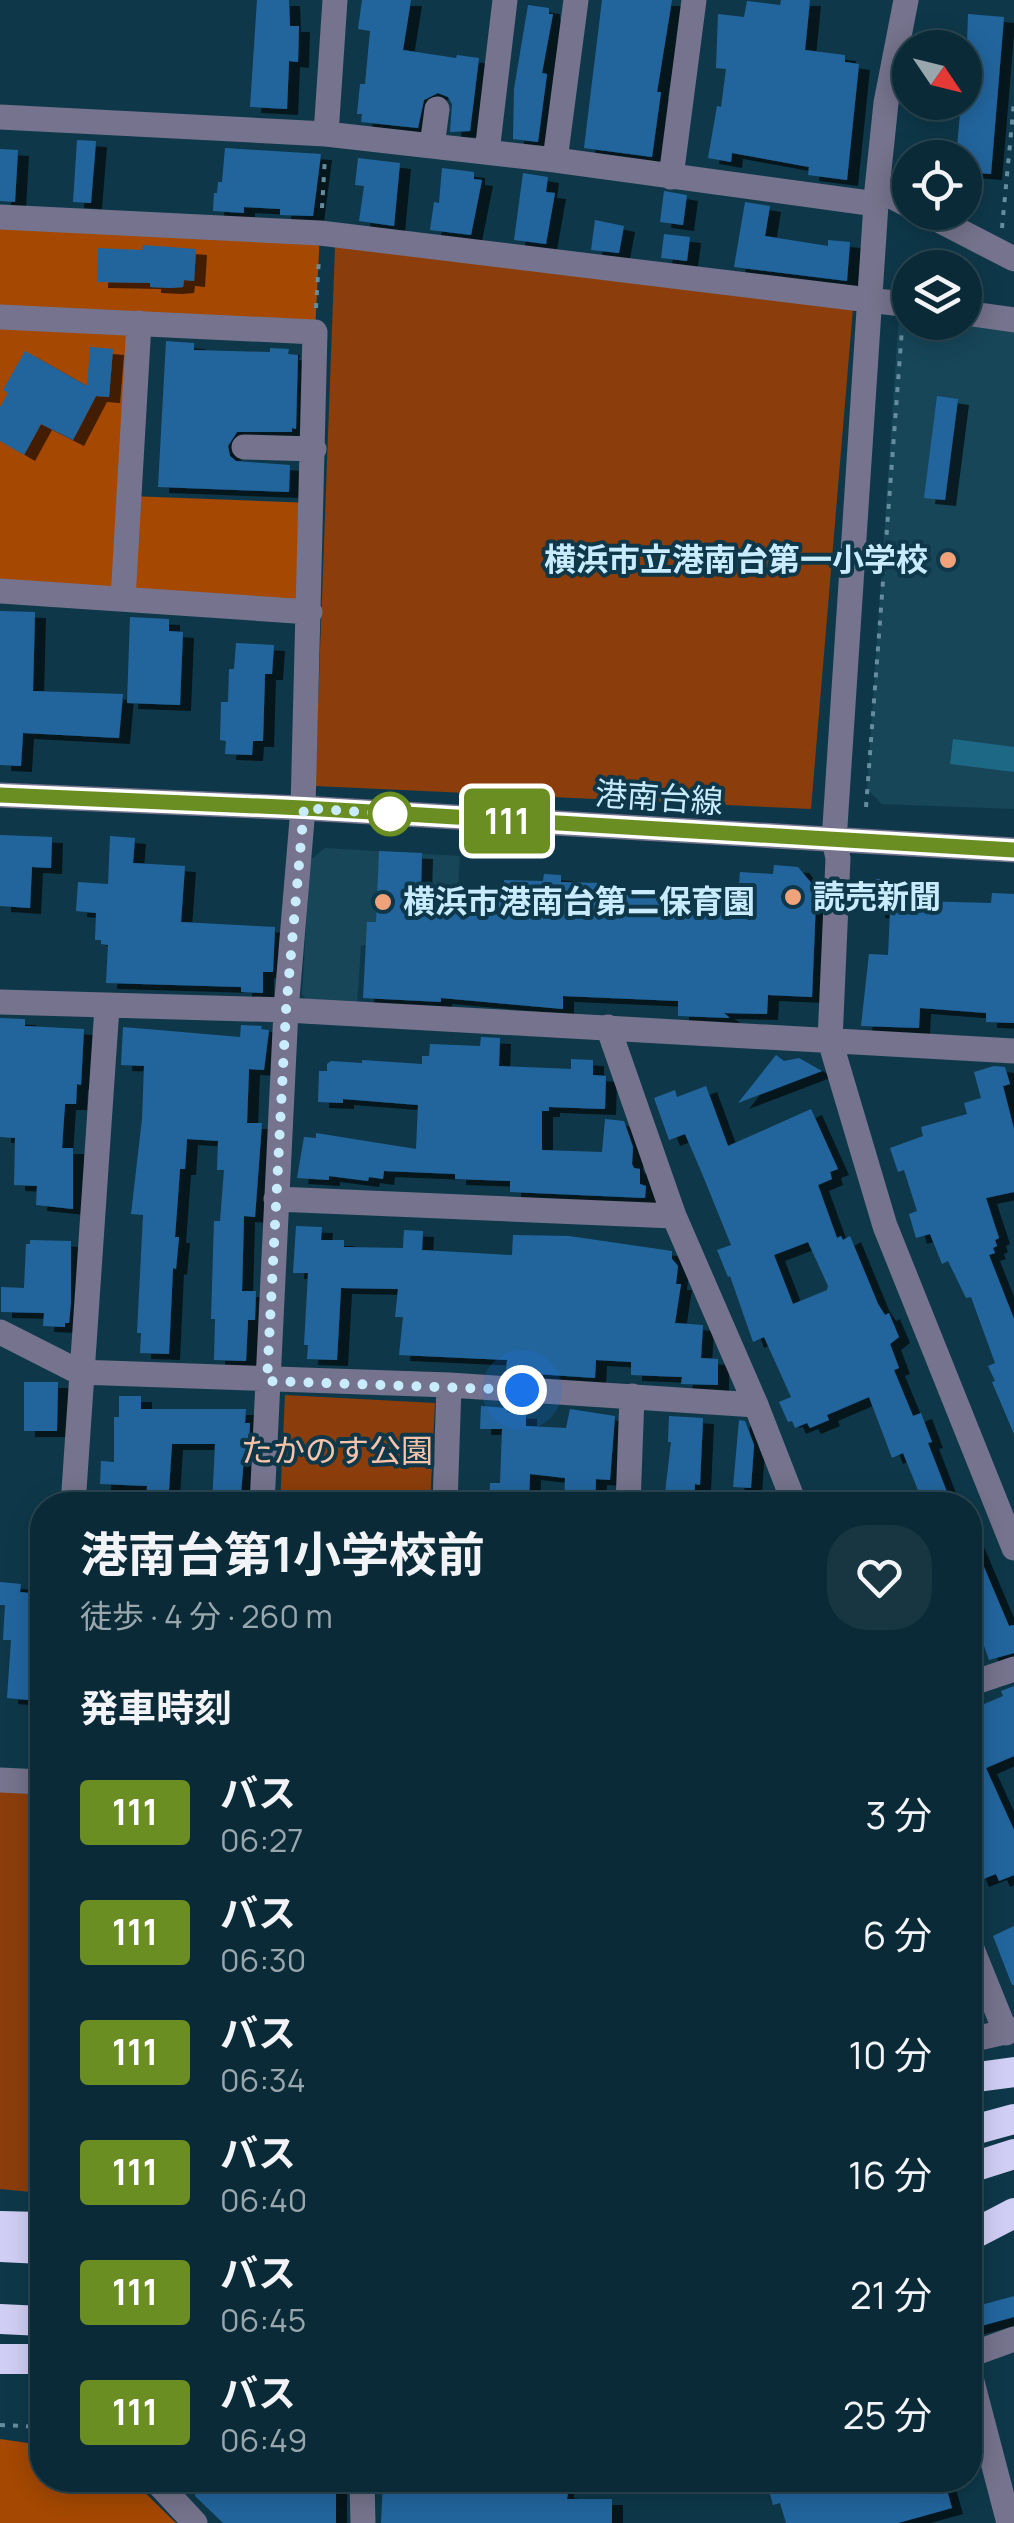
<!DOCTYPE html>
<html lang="ja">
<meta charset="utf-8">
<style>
body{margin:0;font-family:Manrope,"Noto Sans JP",sans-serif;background:#183642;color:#f1f3f6;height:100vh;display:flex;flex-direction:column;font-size:38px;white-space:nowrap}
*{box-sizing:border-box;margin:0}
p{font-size:32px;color:#99a7ad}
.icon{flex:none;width:55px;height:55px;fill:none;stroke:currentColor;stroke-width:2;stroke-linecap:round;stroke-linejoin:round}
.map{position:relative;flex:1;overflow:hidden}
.drawer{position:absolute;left:30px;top:1492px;width:952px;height:1000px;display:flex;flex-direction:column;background:#0a2a37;border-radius:40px;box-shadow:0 5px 25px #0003,0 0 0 2px #2a4652}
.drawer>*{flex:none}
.badge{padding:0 20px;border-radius:8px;font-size:35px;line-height:65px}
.needle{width:65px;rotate:125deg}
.tools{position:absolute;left:892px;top:30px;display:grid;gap:20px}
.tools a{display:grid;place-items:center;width:90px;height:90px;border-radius:50%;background:#0a2a37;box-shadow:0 5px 25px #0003,0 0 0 2px #2a4652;font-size:50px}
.you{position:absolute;width:50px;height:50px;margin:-25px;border:8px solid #fff;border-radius:50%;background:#1a73e8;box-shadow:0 0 0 15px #1a73e833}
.map>.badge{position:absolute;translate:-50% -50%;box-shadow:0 0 0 5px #fff}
h2{padding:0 50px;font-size:38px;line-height:90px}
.round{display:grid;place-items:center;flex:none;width:105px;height:105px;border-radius:40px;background:#183642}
.overview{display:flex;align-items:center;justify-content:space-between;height:170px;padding:0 50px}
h1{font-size:48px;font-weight:700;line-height:75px}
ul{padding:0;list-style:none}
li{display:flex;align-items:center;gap:30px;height:120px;padding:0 50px}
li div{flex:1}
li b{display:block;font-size:38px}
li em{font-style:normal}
li .badge{min-width:110px;font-weight:700;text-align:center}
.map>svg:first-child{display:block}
.built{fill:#174659}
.green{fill:#8b3e0b}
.forest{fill:#a44802}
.water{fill:#1d6985}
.building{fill:#22659d;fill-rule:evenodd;filter:url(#shadow)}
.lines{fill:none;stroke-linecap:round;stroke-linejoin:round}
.path{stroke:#668d9e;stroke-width:4;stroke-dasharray:5 8;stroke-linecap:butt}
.minor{stroke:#75738d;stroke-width:25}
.highway{stroke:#d0cef4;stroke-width:30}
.line-casing{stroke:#fff;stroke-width:22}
.line{stroke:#6b8e23;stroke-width:15}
.walk{stroke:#c8ecfd;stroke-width:10;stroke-dasharray:0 18}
.poi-dot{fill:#f0a27a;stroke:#0e3849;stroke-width:4}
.stop-dot{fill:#fff;stroke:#6b8e23;stroke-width:5}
.labels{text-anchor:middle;stroke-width:8;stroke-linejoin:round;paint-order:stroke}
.poi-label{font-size:32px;font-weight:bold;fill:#c8ecfd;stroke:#0e3849;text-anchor:start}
.street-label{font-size:32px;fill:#c8ecfd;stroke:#0e3849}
.park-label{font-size:32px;fill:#f7c4ab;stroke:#0e3849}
</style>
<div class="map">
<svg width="1014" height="2523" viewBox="0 0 1014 2523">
<defs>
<filter id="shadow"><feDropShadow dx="11" dy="6" stdDeviation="0" flood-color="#0009"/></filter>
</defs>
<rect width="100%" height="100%" fill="#0e3849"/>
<path class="built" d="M899 314 910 315V322L960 323 1014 330V809L882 804 867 789Z
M325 848 460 856 454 950 361 945 357 1006 309 1003 302 994 310 860Z"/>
<path class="green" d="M335 247 853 308 811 809 315 786Z
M285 1395 435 1403 430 1505H280Z
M0 1780 42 1782V2193L0 2189Z"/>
<path class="forest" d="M0 217 320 233 315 332 139 324 129 496 312 503 310 612 0 591Z
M0 2439 42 2445V2480H132L176 2523H0Z"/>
<path class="water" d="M953 739 1014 747V772L950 764Z"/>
<path class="building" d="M257 0H289L290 26H299L298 62 289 61 287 109 250 107Z
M362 0H411L403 50 456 58 457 55 479 58 470 131 450 132 452 104 448 97 438 93 424 100 418 128 361 122 362 114H357L360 84H365L370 31 358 29Z
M602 0H672L657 92H661L652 157 584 148Z
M781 0H810L805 50 845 55V62L859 64 847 180 808 175 809 167 732 153 731 162 708 158 717 106 721 107 726 69 716 68 718 14 744 17 747 1 780 5Z
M528 5 549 8V14H553L542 73 547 74 538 142 513 139 514 89Z
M968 14 1004 17 991 174 965 172V158H956L961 102H965Z
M77 140 96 141 91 203 73 202Z
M225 148 321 154 313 216 280 215V209L244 207V213L213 211 214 193H217L218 182H222Z
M0 149 18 150 15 202 0 201Z
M358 158 400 163 394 226 359 221 364 186 355 185Z
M442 168 474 172V179L482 180 471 235 430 230 434 202 439 203Z
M523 173 548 177 546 192 555 193 546 244 514 240Z
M664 191 687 195 683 225 660 222Z
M745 202 770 206 765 236 828 246V240L850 242 847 281 734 267Z
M595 220 624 226 619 253 591 250Z
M664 234 690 237 687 261 661 258Z
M143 245 196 249 194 281 184 280 183 287 171 288 150 287V283L97 282 98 248 142 250Z
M166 341 194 343V350L270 352V348L289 349 288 354 298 355 296 429 292 428V432H237L228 446 230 456 236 461 290 465 289 492 158 487Z
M90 347 113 349 109 397 96 396 73 440 41 424 24 455 0 441V407L8 393 3 390 25 351 87 386Z
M937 396 958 399 945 500 924 498Z
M0 611 35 612 33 691 123 694 119 738 23 733 21 766 0 765Z
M130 617 169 619V631L183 632 180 705 127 703Z
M236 643 274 645 272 674H265L263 741H253L252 755 225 754 226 741 220 740 221 702H228L229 669H234Z
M0 835 52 837 51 868 32 867 30 908 0 906Z
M110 836 135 838 133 863 185 866 181 922 275 927 273 972H263V993L241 992V987L106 983 108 945 101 944V940H95L96 913 76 911 78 882 108 884Z
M379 851 422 853 421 888H432V896L470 897 471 892 504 893V880L543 881 544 874 561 875V882L603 883V893L730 904 731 884H739L740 872 773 874 774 865 798 867 813 885 812 899 816 900 812 997 768 995 767 1014 724 1013 730 1018 678 1016V1001L563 996V1009L441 998V1002L363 998 367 922H376Z
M876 879 916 881V901L991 903 992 893 1014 894V1023L986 1022V1013L920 1008 919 1028 861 1026 869 954 888 955 890 913 874 912Z
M0 1018 25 1019V1026L84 1029 81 1085 77 1084 76 1104H65L62 1148H73V1209L36 1205 37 1186 14 1185 15 1138 0 1137Z
M241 1025 262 1026 261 1029 269 1030 264 1070 249 1069 247 1123H262L255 1217 244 1216 242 1291H256L255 1320H248L246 1361 214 1360 215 1319H211L214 1221H220L224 1170H217L218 1141 187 1139 185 1169H180L175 1237H179L176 1269 173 1268 169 1354 140 1353 141 1333H137L143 1215 131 1214 142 1119 144 1066 121 1065 123 1027 240 1037Z
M481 1037 500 1038 499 1066 571 1069V1059L593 1060V1075L606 1076 605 1109 549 1107V1111H542V1150L602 1152 605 1119 624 1121 633 1147 632 1164 634 1168 640 1169V1184L646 1186 645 1198 510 1192V1181L455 1179V1174L384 1171 383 1179 369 1177 368 1181 329 1176V1180L297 1178 304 1137 316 1138V1133L416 1149 418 1105 343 1099V1103L318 1102 319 1071H327V1064L331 1061 362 1063V1060L422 1064V1056H429L430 1044 480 1046Z
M776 1055 784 1061 799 1058 822 1071 738 1103Z
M994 1066 1005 1067 1010 1084 1003 1086 1014 1129V1192L986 1198 999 1238 995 1240 997 1246 993 1248 995 1253 989 1255 1014 1319V1434L992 1382 995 1381 988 1366 995 1363 971 1297 966 1298 948 1261 942 1264 930 1234 916 1238 909 1214 917 1211 904 1170 898 1172 890 1148 923 1136 921 1127 967 1114 964 1103 981 1098 974 1072Z
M706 1086 728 1146 811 1109 838 1169 830 1172 832 1179 818 1185 837 1238 841 1236 843 1240 850 1236 878 1304 885 1315 889 1313 899 1337 890 1344 899 1368 894 1370 913 1416 921 1413 932 1442 928 1443 952 1505H924L903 1453 892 1458 869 1397 827 1415 829 1420 810 1428 807 1423 795 1428 792 1421 788 1422 779 1402 791 1397 764 1337 753 1342 730 1276 728 1277 717 1250 731 1245 701 1171 685 1134 669 1140 654 1098 675 1090 677 1097ZM808 1242 828 1286 827 1290 793 1304 774 1255Z
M296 1226 322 1227 321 1240H344V1247L403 1248 404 1230 423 1231 422 1250 512 1255 513 1235 569 1236 672 1251V1259L678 1266 676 1284H681L675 1323 703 1325 701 1358 718 1359V1385L681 1384 682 1377 631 1375V1362L596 1360 595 1378 506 1372 507 1360 399 1355 403 1317H395L398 1289 341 1288 337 1360 307 1359 308 1345H304L308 1273H293Z
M30 1240 71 1241V1302L69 1323H65V1327L43 1326 44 1313 1 1312V1287L24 1288 26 1244H30Z
M24 1382H58L57 1431H24Z
M119 1396H141V1409H246L245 1423H250L248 1458H244L240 1505H212L215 1444H172L168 1505H146L147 1486 100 1484 101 1461 114 1462V1417H119Z
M481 1406 507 1408V1412L526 1413V1426L566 1428 570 1409 615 1416 610 1480 596 1479 595 1505H564L565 1478 530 1474 529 1505H489L490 1483H500L502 1429H480Z
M669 1416 703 1418 700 1485 695 1484 694 1503 664 1501 671 1442H668Z
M739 1420 745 1421 754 1445 751 1488 733 1487Z
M970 1534 1009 1626 1014 1625V1653L989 1660 977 1626 970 1629Z
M0 1582 21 1584 20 1592 31 1593 28 1700 7 1698 11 1640H3L5 1605H0Z
M1014 1686V1756L986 1768 1014 1830V1875L999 1881 996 1874 978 1881 970 1861V1710L1003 1696 1001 1691Z
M1014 1926V1985H1012L993 1936Z
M1014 2296V2317L970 2329V2308Z
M196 2480H336V2523H223L195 2496Z
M383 2480H502L563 2487V2492L568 2493 567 2499H612V2523H381Z
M766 2480H944L952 2508 898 2523H786L780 2503 773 2505Z"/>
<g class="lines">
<path class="path" d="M322 208 325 157
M1002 228 1014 102
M316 308 319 257
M866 807 902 329
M0 2425 42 2427"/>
<path class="minor" d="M335 0 326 134 555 160 876 204
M906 0 886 103 877 189 834 841 838 858 830 1041 885 1226 1014 1548
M0 117 326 134
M432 146 437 109
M487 152 505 0
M555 160 576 0
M671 177 694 0
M877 189 910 206
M923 212 1014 259
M0 217 320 233 910 305
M965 313 1014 320
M0 317 315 332 303 808 286 1010 262 1505
M244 447 314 449
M0 591 310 612
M123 599 139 323
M0 795 303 808 1014 850
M0 1002 286 1010 1014 1051
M608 1027 674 1216 756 1405 795 1505
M276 1199 674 1216
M0 1332 79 1372 449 1385 756 1405
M73 1505 107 1007
M445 1505 449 1385
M628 1505 632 1396
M970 1684 1014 1669
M0 1780 42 1782
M970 1944 1006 2033
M970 2040 1014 2030
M970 2355 1014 2339
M970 2374 1009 2523
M155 2480 195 2523
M362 2480 363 2523"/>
<path class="highway" d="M970 2078 1014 2072
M970 2131 1014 2119
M970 2168 1014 2154
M0 2226 42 2227
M970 2236 1014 2213
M0 2247 42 2249
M0 2319 42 2321
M0 2359H42"/>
</g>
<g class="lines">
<g class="line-casing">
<path id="line" d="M0 795 304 808 1014 850"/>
</g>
<use href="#line" class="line"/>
<path class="walk" d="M390 814 304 808 286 1010 267 1381 522 1390"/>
</g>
<g class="poi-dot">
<circle cx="948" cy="560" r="10"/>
<circle cx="793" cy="897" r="10"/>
<circle cx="383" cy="902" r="10"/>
</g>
<circle class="stop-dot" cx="390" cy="814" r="20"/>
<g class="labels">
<g class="poi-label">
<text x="928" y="571" text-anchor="end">横浜市立港南台第一小学校</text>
<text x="813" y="908">読売新聞</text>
<text x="403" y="913">横浜市港南台第二保育園</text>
</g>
<g class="street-label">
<text transform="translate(659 798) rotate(4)" y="11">港南台線</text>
</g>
<g class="park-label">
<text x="337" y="1462">たかのす公園</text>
</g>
</g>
</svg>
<div class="tools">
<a><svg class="needle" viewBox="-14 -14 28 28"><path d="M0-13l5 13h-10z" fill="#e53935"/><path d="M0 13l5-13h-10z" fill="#99a7ad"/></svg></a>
<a><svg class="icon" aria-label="locate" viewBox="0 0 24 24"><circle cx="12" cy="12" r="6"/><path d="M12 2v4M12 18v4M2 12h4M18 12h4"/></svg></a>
<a><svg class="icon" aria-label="layers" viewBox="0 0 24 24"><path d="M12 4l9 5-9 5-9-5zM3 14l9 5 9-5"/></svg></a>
</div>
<div class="you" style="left:522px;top:1390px"></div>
<b class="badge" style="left:507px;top:821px;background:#6b8e23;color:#fff">111</b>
<section class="drawer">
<div class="overview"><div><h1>港南台第1小学校前</h1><p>徒歩 · 4 分 · 260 m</p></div><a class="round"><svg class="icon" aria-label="heart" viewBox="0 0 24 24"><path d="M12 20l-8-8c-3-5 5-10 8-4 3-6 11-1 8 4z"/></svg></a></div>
<h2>発車時刻</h2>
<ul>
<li><span class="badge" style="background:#6b8e23;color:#fff">111</span><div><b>バス</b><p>06:27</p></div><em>3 分</em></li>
<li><span class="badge" style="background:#6b8e23;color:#fff">111</span><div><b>バス</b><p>06:30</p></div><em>6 分</em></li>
<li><span class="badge" style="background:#6b8e23;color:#fff">111</span><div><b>バス</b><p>06:34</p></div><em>10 分</em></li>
<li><span class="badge" style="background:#6b8e23;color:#fff">111</span><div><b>バス</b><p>06:40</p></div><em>16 分</em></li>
<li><span class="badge" style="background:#6b8e23;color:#fff">111</span><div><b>バス</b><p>06:45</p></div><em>21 分</em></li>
<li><span class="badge" style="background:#6b8e23;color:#fff">111</span><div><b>バス</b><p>06:49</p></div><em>25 分</em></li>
</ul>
</section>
</div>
